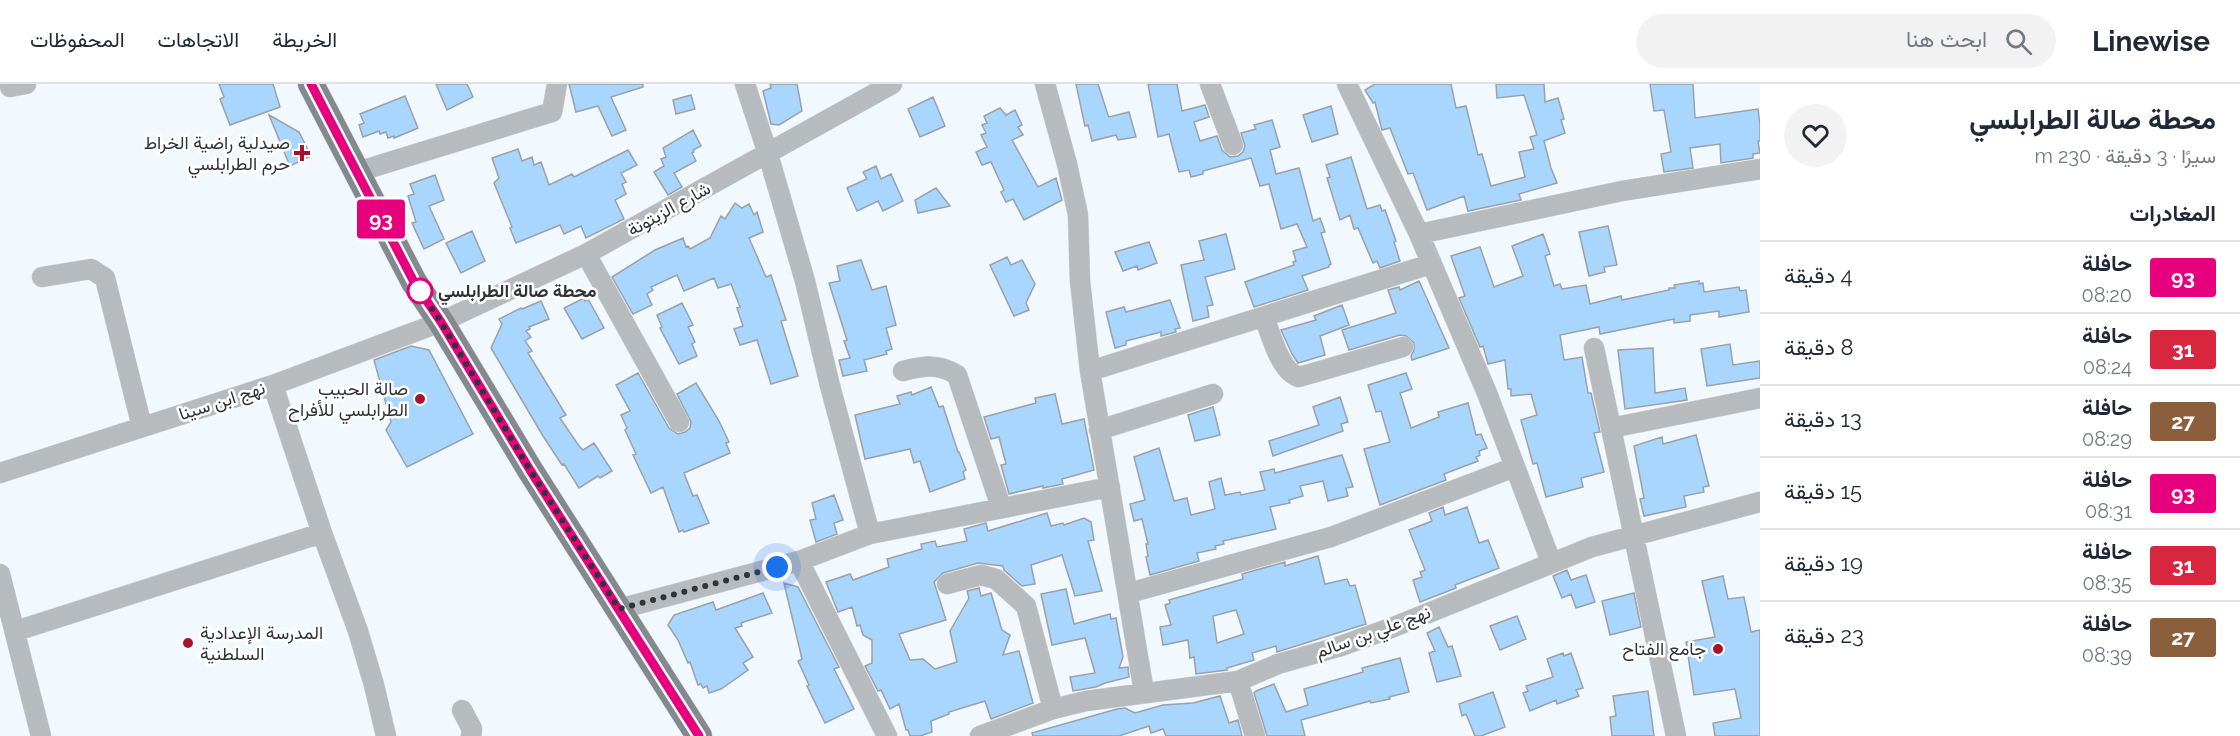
<!DOCTYPE html>
<html lang="ar">
<meta charset="utf-8">
<style>
body{margin:0;font-family:Raleway,Vazirmatn,sans-serif;background:#f2f2f3;color:#1f2937;direction:rtl;height:100vh;display:flex;flex-direction:column;font-size:22px;white-space:nowrap}
*{box-sizing:border-box;margin:0}
p{font-size:20px;color:#747a83}
.icon{flex:none;width:33px;height:33px;fill:none;stroke:currentColor;stroke-width:2;stroke-linecap:round;stroke-linejoin:round}
.map{position:relative;flex:1;overflow:hidden;direction:ltr}
.panel{display:flex;flex-direction:column;background:#fff;width:480px}
.panel>*{flex:none}
.badge{padding:0 12px;border-radius:4px;font-size:21px;line-height:39px}
.you{position:absolute;width:30px;height:30px;margin:-15px;border:4px solid #fff;border-radius:50%;background:#1a73e8;box-shadow:0 0 0 9px #1a73e833}
.map>.badge{position:absolute;translate:-50% -50%;box-shadow:0 0 0 3px #fff}
h2{padding:0 24px;font-size:22px;line-height:54px}
.round{display:grid;place-items:center;flex:none;width:63px;height:63px;border-radius:32px;background:#f2f2f3}
.headline{display:flex;align-items:center;justify-content:space-between;height:102px;padding:0 24px}
h1{font-size:28px;font-weight:700;line-height:45px}
ul{padding:0;list-style:none}
li{display:flex;align-items:center;gap:18px;height:72px;padding:0 24px;border-top:2px solid #e0e1e3}
li div{flex:1}
li b{display:block;font-size:22px}
li em{font-style:normal}
li .badge{min-width:66px;font-weight:700;text-align:center}
header{display:flex;align-items:center;gap:36px;box-sizing:border-box;height:84px;padding:0 30px;background:#fff;border-bottom:2px solid #e0e1e3}
header strong{font-size:28px}
nav{display:flex;gap:33px;margin-inline-start:auto;font-size:21px}
.search{width:420px;height:54px;background:#f2f2f3;display:flex;align-items:center;gap:15px;box-sizing:border-box;padding:0 21px;border-radius:33px;color:#747a83;font-size:22px}
main{display:flex;flex:1;min-height:0}
.map>svg:first-child{display:block}
.building{fill:#a8d6ff;stroke:#9aa1a8;stroke-width:1.5;fill-rule:evenodd}
.lines{fill:none;stroke-linecap:round;stroke-linejoin:round}
.minor-casing{stroke:#ced5da;stroke-width:21}
.major-casing{stroke:#ced5da;stroke-width:27}
.minor{stroke:#b8bbbe;stroke-width:20}
.major{stroke:#83898f;stroke-width:26}
.line-casing{stroke:#fff;stroke-width:14}
.line{stroke:#e6007e;stroke-width:9}
.walk{stroke:#313437;stroke-width:6;stroke-dasharray:0 10.8}
.poi-dot{fill:#a9122c;stroke:#fff;stroke-width:2}
.stop-dot{fill:#fff;stroke:#e6007e;stroke-width:3}
.labels{text-anchor:middle;stroke-width:5;stroke-linejoin:round;paint-order:stroke}
.poi-label{font-size:18px;fill:#313437;stroke:#fff;text-anchor:end}
.street-label{font-size:18px;fill:#313437;stroke:#fff}
.stop-label{font-size:18px;font-weight:bold;fill:#313437;stroke:#fff;text-anchor:start}
</style>
<header>
<strong>Linewise</strong>
<div class="search"><svg class="icon" aria-label="search" viewBox="0 0 24 24"><circle cx="10" cy="10" r="6"/><path d="M15 15l6 6"/></svg>ابحث هنا</div>
<nav><a>الخريطة</a><a>الاتجاهات</a><a>المحفوظات</a></nav>
</header>
<main>
<section class="panel">
<div class="headline"><div><h1>محطة صالة الطرابلسي</h1><p>سيرًا · 3 دقيقة · 230 m</p></div><a class="round"><svg class="icon" aria-label="heart" viewBox="0 0 24 24"><path d="M12 20l-8-8c-3-5 5-10 8-4 3-6 11-1 8 4z"/></svg></a></div>
<h2>المغادرات</h2>
<ul>
<li><span class="badge" style="background:#e6007e;color:#fff">93</span><div><b>حافلة</b><p>08:20</p></div><em>4 دقيقة</em></li>
<li><span class="badge" style="background:#d7263d;color:#fff">31</span><div><b>حافلة</b><p>08:24</p></div><em>8 دقيقة</em></li>
<li><span class="badge" style="background:#8b5e3c;color:#fff">27</span><div><b>حافلة</b><p>08:29</p></div><em>13 دقيقة</em></li>
<li><span class="badge" style="background:#e6007e;color:#fff">93</span><div><b>حافلة</b><p>08:31</p></div><em>15 دقيقة</em></li>
<li><span class="badge" style="background:#d7263d;color:#fff">31</span><div><b>حافلة</b><p>08:35</p></div><em>19 دقيقة</em></li>
<li><span class="badge" style="background:#8b5e3c;color:#fff">27</span><div><b>حافلة</b><p>08:39</p></div><em>23 دقيقة</em></li>
</ul>
</section>
<div class="map">
<svg width="1760" height="652" viewBox="0 0 1760 652">
<rect width="100%" height="100%" fill="#f1f8fe"/>
<path class="building" d="M219 0H273L280 23 230 41 220 15 224 13Z
M436 0H467L473 13 447 26Z
M569 0H643V3L611 13 626 46 612 52 598 22 576 28Z
M770 0H797L802 27 779 41 771 40 763 7 771 4Z
M1076 0H1098L1108 31 1109 33 1129 28 1136 53 1118 56 1116 51 1092 57 1088 41 1085 42Z
M1148 0H1177L1182 27 1205 21 1209 33 1194 38 1200 57 1217 52 1222 66 1230 73 1238 72 1243 68 1245 62 1241 49 1256 45 1254 41 1272 36 1280 63 1270 66 1276 90 1299 84 1313 137 1320 134 1325 148 1321 149 1331 180 1329 181V183L1302 192 1308 206 1254 223 1245 198 1294 181 1293 178 1296 177 1293 167 1307 163 1297 140 1281 145 1269 100 1260 102 1251 74 1203 87V90L1191 93 1189 86 1179 88 1169 50 1158 53Z
M1375 0H1451L1456 24 1466 22 1478 71 1482 70 1491 102 1525 93 1519 68 1534 65 1530 53 1537 51 1524 11 1497 14 1496 0H1544L1545 18 1558 14 1564 35 1561 36 1565 49 1544 57 1551 84 1557 99 1519 110 1521 116 1468 127 1464 112 1427 126 1413 89 1408 90 1390 44 1382 46 1375 18 1373 19 1365 6Z
M1650 0H1693L1695 34 1758 25 1760 41V57H1758L1760 69 1753 70V74L1721 79 1720 60 1690 64 1693 84 1664 88 1661 70 1671 68 1664 26 1654 27Z
M691 11 695 25 676 30 673 16Z
M405 12 418 44 394 54V52L388 54 386 48 380 50 379 47 363 53 359 41 364 39 360 30Z
M933 13 945 42 920 53 908 25Z
M1331 22 1338 50 1312 58 1303 31Z
M1000 24 1006 31 1015 26 1022 41 1018 43 1023 51 1012 56 1038 103 1056 94 1062 116 1024 136 1013 115 1006 118 1001 108 1004 106 991 78 982 81 976 68 987 63 981 51 986 49 982 41 987 39 984 32Z
M269 31 299 48 311 72 290 82Z
M693 46 701 62 693 66 694 68 692 69 696 77 674 89 682 103 668 111 654 88 664 82 661 75 666 73 663 64Z
M518 65 522 77 532 73 534 81 541 78 549 101 572 90 574 93 628 66 637 81 621 89 626 98 622 100 626 110 615 116 624 135 586 154 581 142 564 150 560 141 516 159 510 144 512 143 494 99 499 94 492 74Z
M1351 73 1367 125 1380 121 1382 127 1385 126 1396 157 1394 158 1400 177 1380 184 1377 177 1373 179 1358 144 1354 145 1350 131 1340 136 1327 94 1330 93 1326 81Z
M876 82 881 95 891 90 903 117 883 127 878 117 857 127 847 104 867 95 863 88Z
M435 91 444 116 429 122 444 155 424 165 412 139 416 138 408 112 414 110 410 100Z
M936 104 950 122 918 129 915 116Z
M735 119 742 124 749 120 754 131 757 128 763 148 749 154 766 193 771 191 786 236 781 237 798 292 771 300 757 256 740 261 734 245 743 242 737 224 740 223 731 200 718 204 714 194 684 207 677 191 651 203 653 206 647 210 652 221 633 230 612 193 655 166 683 154 686 163 688 162 690 165 710 154 721 132 725 135Z
M1608 142 1617 181 1604 183 1605 188 1589 192 1579 148Z
M472 147 485 177 461 189 446 159Z
M1226 150 1235 185 1205 193 1213 221 1207 222 1209 233 1193 237 1181 181 1204 176 1199 157Z
M1543 150 1550 170 1545 172 1554 202 1560 200 1562 205 1586 201 1590 220 1621 212 1622 216 1669 206V204H1675L1674 201 1699 197V200L1703 199 1704 208 1739 203 1740 207 1746 206 1749 228 1719 233V227L1690 231V237L1674 239V235L1600 250 1599 243 1560 251 1564 276 1582 273 1588 309H1591L1600 348 1594 349 1604 388 1581 394 1583 403 1546 413 1537 379 1533 380 1521 336 1537 331 1531 310 1511 312V305H1508L1505 276 1488 280 1483 262 1480 263 1459 214 1465 212 1451 172 1480 163 1494 203 1523 192 1512 162Z
M1149 158 1157 179 1138 186 1137 182 1123 187 1115 168Z
M1007 173 1011 181 1022 176 1035 200 1026 219 1029 226 1014 232 990 181Z
M861 176 872 206 886 202 896 241 886 244 892 265 886 267 887 270 864 276 867 287 843 292 839 276 850 274 844 257 847 256 829 199 840 197 837 182Z
M1419 197 1449 264 1412 276 1411 272 1414 266V259L1406 252 1400 251 1349 266 1342 246 1396 229 1388 206 1399 203 1400 206Z
M584 214 585 217 588 215 604 244 582 255 564 224Z
M1170 216 1180 244 1175 245 1176 248 1161 252V248L1126 257V261L1115 264 1106 228 1124 223 1126 228Z
M541 217 549 235 529 243 530 245 526 247 531 253 525 257 532 267 528 269 566 331 560 334 579 362 583 366 594 359 612 387 600 394 598 392 579 404 564 380 562 381 543 352 491 264 502 240 499 235 521 224 522 225Z
M682 219 693 241 688 243 695 258 692 260 697 272 679 280 660 244 662 243 657 231Z
M1342 221 1349 241 1320 252 1325 271 1298 279 1292 270 1281 246 1316 236 1314 232Z
M1730 260 1733 281 1760 277V294L1707 302 1701 265Z
M411 262 429 266 473 350 407 383 386 346 391 338 374 276Z
M1653 264 1655 309 1685 304 1687 316 1625 325 1618 266Z
M638 289 669 344 678 350 685 348 690 344 691 338 677 310 696 299 719 337 729 358 726 359 730 369 684 389 693 412 697 411 709 439 684 448 683 446 679 448 663 403 651 409 633 371 636 370 625 346 627 344 621 331 630 327 616 301Z
M1406 289 1412 305 1400 309 1411 344 1439 333 1438 328 1468 319 1476 351 1481 350 1487 364 1479 367 1480 371 1476 373 1478 377 1444 390 1446 396 1380 421 1364 365 1390 358 1381 327 1376 328 1368 301Z
M931 303 939 323 943 322 958 368H959L966 386 963 388 965 395 930 408 920 377 914 379 910 365 865 375 855 331 900 320 897 312 911 308 912 311Z
M1055 310 1062 340 1084 335 1094 386 1062 395 1063 400 1043 404V402L1009 410 1001 381 1006 380 999 353 991 355 984 333 1036 319 1035 314Z
M1340 313 1348 338 1341 340 1343 347 1273 372 1269 357 1319 341 1313 323Z
M1213 323 1220 351 1195 357 1188 331Z
M1696 351 1709 402 1703 403 1704 408 1684 412 1686 423 1644 432 1640 415 1644 414 1634 362 1662 353 1663 360Z
M1159 364 1174 417 1187 414 1191 431 1215 425 1209 398 1221 394 1225 411 1240 408 1241 411 1265 406 1260 388 1274 385 1275 389 1342 371 1353 403 1346 404 1348 412 1328 417 1323 397 1300 402 1303 412 1289 416 1290 419 1270 423 1276 445 1223 457 1224 460 1215 462 1216 465 1197 469 1199 477 1150 491 1146 473 1148 472 1146 460H1148L1142 435 1134 437 1130 420 1145 416 1134 373Z
M834 411 843 436 834 439 837 450 816 458 810 436 816 435 812 419Z
M1443 423 1445 431 1467 423 1479 459 1488 456 1499 484 1455 501 1456 504 1420 518 1413 496 1422 493 1420 488 1425 486 1409 446 1432 437 1429 429Z
M1047 429 1051 442 1063 439 1064 441 1084 434 1091 438 1094 456 1088 457 1102 507 1075 512 1062 471 1031 481 1035 500 1022 502 1004 486 1003 482 978 479 943 489 934 498 946 536 899 550 910 576 923 575 935 585 957 578 950 547 969 514 967 507 979 504 981 512 991 509 1002 546 1010 551 1003 571 1019 567 1033 619 991 635 985 617 949 628V630L931 637 932 648 920 652H910L908 646H906L899 620 890 625 881 606 878 607 865 582 872 579V556L863 551 860 541 857 542 852 523 838 528 826 498 850 490 853 496 889 483 887 475 922 465 921 460 935 457 937 463 967 457 964 445 986 439 988 447Z
M1318 472 1325 500 1347 495 1350 502 1355 501 1366 540 1277 568 1276 562 1252 569 1254 576 1227 584V586L1196 590 1194 573 1190 574 1188 556 1163 561 1160 543 1171 541 1165 521 1170 519 1169 516 1243 495 1242 490 1285 478V482ZM1236 526 1244 550 1217 559 1213 532Z
M1567 486 1571 496 1586 491 1595 518 1576 524 1571 510 1562 514 1553 492Z
M1723 492 1728 515 1744 513 1751 548 1760 546V652H1715L1713 639 1741 634 1735 605 1694 611 1686 558 1715 553 1702 497Z
M784 499 798 503 839 583 834 585 854 625 825 639 807 602 809 601 798 577 802 575Z
M1066 505 1074 540 1110 530 1111 535 1116 534 1123 573 1119 584 1128 583 1129 593 1105 599 1096 603 1073 607 1070 593 1095 589 1085 554 1052 561 1041 510Z
M763 509 772 529 741 539 742 542 735 544 753 573 743 579 748 586 721 605 709 609 707 602 703 604 701 600 698 601 690 578 688 579 678 556 668 541 674 531 713 518 716 526Z
M1634 509 1641 543 1610 551 1602 517Z
M1517 532 1526 555 1500 566 1490 542Z
M1439 543 1448 563 1452 562 1461 592 1437 598 1429 569 1435 567 1427 549Z
M1563 569 1564 572 1571 569 1583 604 1576 606 1579 612 1557 620 1556 616 1530 627 1523 609 1528 607 1526 602 1553 593 1547 575Z
M1400 574 1409 608 1389 613 1390 615 1371 619 1370 617 1301 636 1305 652H1267L1254 609 1256 607 1274 600 1286 628 1308 621 1304 605 1363 588 1362 584Z
M1648 607 1654 652H1612L1610 633 1616 632 1613 612Z
M1493 608 1505 643 1481 652H1475L1466 630 1462 632 1459 620Z
M1220 612 1229 639 1238 636 1242 652H1166L1163 645 1151 649 1149 642 1119 652H1033L1032 649 1117 625 1125 624 1135 629 1163 621 1193 619Z"/>
<g class="lines">
<g class="minor-casing">
<path id="minor" d="M1045 0 1067 80 1078 131 1080 197 1090 287 1144 608
M1210 0 1233 61
M1347 0 1419 150 1487 309 1551 478
M10 3 26 0
M357 88 552 28 557 0
M1419 150 1622 107 1760 85
M586 170 679 338
M42 193 91 185 105 194 142 343
M1264 233C1271 250 1280 288 1299 293L1403 263
M1594 264 1611 344
M903 287C924 282 938 279 957 291L1001 423
M1090 287 1431 180
M273 301 322 449 358 547 374 601 386 652
M1099 346 1213 310
M0 389 273 301 441 238 586 170 892 0
M870 450 1110 403
M799 477 887 652
M0 490 41 652
M947 500 981 491 996 495 1026 522 1053 625
M1129 509 1331 453 1515 383
M619 525 799 477 870 450 830 302 805 197 768 70 745 0
M16 547 322 449
M1238 597 1255 652
M462 626 472 645 471 652
M980 652 1053 625 1086 617 1238 597 1278 580 1338 563 1391 544 1592 463 1760 418
M1676 652 1611 344 1760 314"/>
</g>
<g class="major-casing">
<path id="major" d="M311 0 414 198 441 238 530 386 699 652"/>
</g>
<use href="#minor" class="minor"/>
<use href="#major" class="major"/>
</g>
<g class="lines">
<g class="line-casing">
<path id="line" d="M311 0 414 198 441 238 530 386 699 652"/>
</g>
<use href="#line" class="line"/>
<path class="walk" d="M420 207 441 238 530 386 619 525 777 483"/>
</g>
<g class="poi-dot">
<path d="M299 60h6v6h6v6h-6v6h-6v-6h-6v-6h6z"/>
<circle cx="420" cy="315" r="6"/>
<circle cx="188" cy="559" r="6"/>
<circle cx="1718" cy="565" r="6"/>
</g>
<circle class="stop-dot" cx="420" cy="207" r="12"/>
<g class="labels">
<g class="poi-label">
<text x="290" y="65">صيدلية راضية الخراط<tspan x="290" dy="21">حرم الطرابلسي</tspan></text>
<text x="408" y="311">صالة الحبيب<tspan x="408" dy="21">الطرابلسي للأفراح</tspan></text>
<text x="200" y="555" text-anchor="start">المدرسة الإعدادية<tspan x="200" dy="21">السلطنية</tspan></text>
<text x="1706" y="571">جامع الفتاح</text>
</g>
<g class="street-label">
<text transform="translate(669 125) rotate(-29)" y="6">شارع الزيتونة</text>
<text transform="translate(222 317) rotate(-18)" y="6">نهج ابن سينا</text>
<text transform="translate(1373 548) rotate(-20)" y="6">نهج علي بن سالم</text>
</g>
<g class="stop-label">
<text x="438" y="213">محطة صالة الطرابلسي</text>
</g>
</g>
</svg>
<div class="you" style="left:777px;top:483px"></div>
<b class="badge" style="left:381px;top:135px;background:#e6007e;color:#fff">93</b>
</div>
</main>
